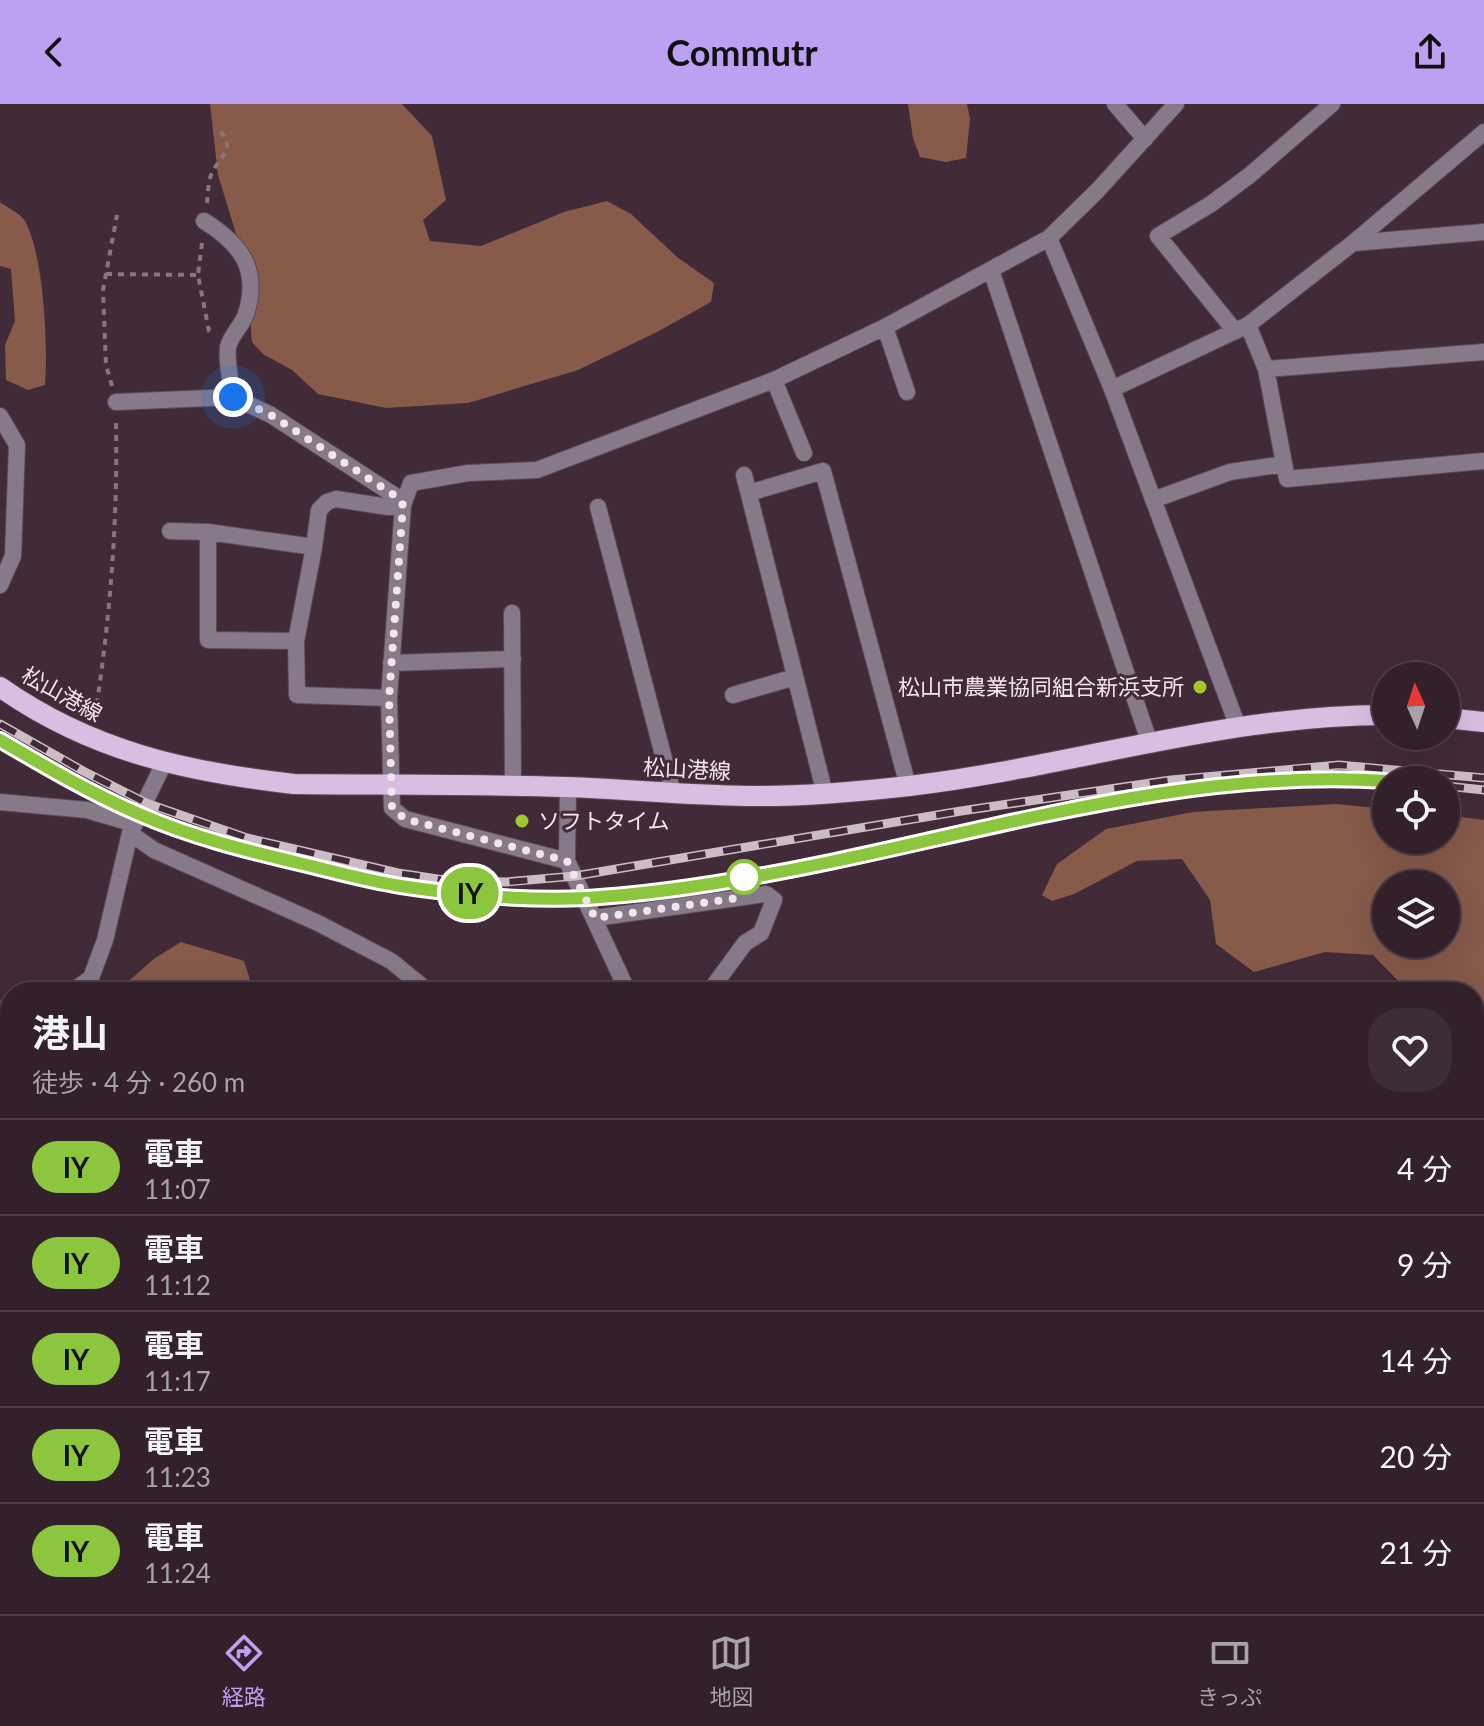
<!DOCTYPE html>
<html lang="ja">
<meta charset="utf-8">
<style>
body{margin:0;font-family:Lato,"Noto Sans JP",sans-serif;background:#3d2d36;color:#f1f3f6;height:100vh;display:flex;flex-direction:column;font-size:30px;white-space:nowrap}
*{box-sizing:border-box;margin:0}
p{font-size:26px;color:#a8a3a8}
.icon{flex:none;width:44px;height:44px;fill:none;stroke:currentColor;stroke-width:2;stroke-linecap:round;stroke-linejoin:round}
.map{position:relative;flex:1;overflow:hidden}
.drawer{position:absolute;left:0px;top:878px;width:1484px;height:632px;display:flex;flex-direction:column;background:#32202a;border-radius:32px 32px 0 0;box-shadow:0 8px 32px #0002,0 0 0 2px #4d3e47}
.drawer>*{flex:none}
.badge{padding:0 16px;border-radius:26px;font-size:28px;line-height:52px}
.needle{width:52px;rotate:357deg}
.fabs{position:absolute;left:1372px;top:558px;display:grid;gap:16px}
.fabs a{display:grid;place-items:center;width:88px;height:88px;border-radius:50%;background:#32202a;box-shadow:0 8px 32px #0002,0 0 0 2px #4d3e47;font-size:40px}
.you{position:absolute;width:40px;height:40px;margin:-20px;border:6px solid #fff;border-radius:50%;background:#1a73e8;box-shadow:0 0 0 12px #1a73e833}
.map>.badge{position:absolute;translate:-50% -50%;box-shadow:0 0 0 4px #fff}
.round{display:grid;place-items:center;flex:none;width:84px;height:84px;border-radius:32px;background:#3d2d36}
.headline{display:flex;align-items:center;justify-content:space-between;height:136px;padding:0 32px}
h1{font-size:38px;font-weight:700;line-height:60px}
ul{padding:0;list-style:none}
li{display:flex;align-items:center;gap:24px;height:96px;padding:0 32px;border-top:2px solid #4d3e47}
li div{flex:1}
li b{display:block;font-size:30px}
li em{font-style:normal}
li .badge{min-width:88px;font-weight:700;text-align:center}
header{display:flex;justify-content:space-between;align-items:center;height:104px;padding:0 32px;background:#bca0f2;color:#111;font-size:36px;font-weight:700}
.tab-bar{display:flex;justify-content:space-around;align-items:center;height:112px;border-top:2px solid #4d3e47;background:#32202a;font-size:22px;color:#a8a3a8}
.tab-bar a{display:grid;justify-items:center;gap:4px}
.tab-bar .selected{color:#bca0f2}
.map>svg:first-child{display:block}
.forest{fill:#875a4a;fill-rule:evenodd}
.water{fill:#77739d}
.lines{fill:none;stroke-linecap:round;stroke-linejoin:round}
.ferry{stroke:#c8c3f9;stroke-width:2;stroke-dasharray:10 8;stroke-linecap:butt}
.minor-casing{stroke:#5e4955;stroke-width:18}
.primary-casing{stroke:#5e4955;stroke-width:22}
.path{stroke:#897580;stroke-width:4;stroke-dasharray:6 6;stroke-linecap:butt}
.minor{stroke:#867a8a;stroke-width:16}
.primary{stroke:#d8bfe2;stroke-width:20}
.rail-casing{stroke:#ccbcc5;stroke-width:9}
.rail{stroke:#422b38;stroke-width:6;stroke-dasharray:18;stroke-linecap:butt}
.line-casing{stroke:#fff;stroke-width:18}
.line{stroke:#8bc63e;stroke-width:12}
.walk{stroke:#f3e4ec;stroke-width:8;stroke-dasharray:0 14.4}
.poi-dot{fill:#9eca2e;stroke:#422b38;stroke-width:3}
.stop-dot{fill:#fff;stroke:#8bc63e;stroke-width:4}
.labels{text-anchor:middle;stroke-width:6;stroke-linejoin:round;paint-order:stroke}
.poi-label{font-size:22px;fill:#f3e4ec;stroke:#422b38;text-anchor:end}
.street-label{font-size:22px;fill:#f3e4ec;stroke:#422b38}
</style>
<header><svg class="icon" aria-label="back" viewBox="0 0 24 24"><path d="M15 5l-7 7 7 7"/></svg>Commutr<svg class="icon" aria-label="share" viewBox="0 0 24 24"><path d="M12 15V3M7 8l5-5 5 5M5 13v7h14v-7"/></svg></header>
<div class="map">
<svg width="1484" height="1510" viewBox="0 0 1484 1510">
<rect width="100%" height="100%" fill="#422b38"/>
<path class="forest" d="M210 0H402L432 32 446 96 423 116 430 137 481 142 564 108 607 97 631 110 677 153 714 179 711 198 657 228 578 266 468 299 386 304 318 290 292 266 263 250 252 238 245 159 218 71Z
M908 0H967L970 15 966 54 946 58 920 53 913 34Z
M0 98C8 104 21 110 25 117 44 152 48 241 45 281L28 286 6 276 5 241 15 217 11 165 0 162Z
M1337 700 1386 705V736H1446V711L1484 716V1051V990L1474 972V888H1409L1373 851 1325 848 1254 868 1216 840 1210 796 1182 755 1137 757 1074 790 1052 797 1042 791 1057 760 1106 725 1193 708ZM1446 780V840H1386V780Z
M181 838 244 857 254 888H116L155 854Z
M10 919V1500H54L51 1510H0V921Z
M1484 1175V1510H1386L1374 1500H1474V1185L1481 1181Z"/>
<path class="water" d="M199 1500H217L236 1506 250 1500H1041L1045 1510H167Z"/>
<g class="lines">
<path class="ferry" d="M632 1510V1500"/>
<g class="minor-casing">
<path id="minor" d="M1115 0 1145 35
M204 117C241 140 260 165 246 210 242 222 230 232 228 243 226 258 231 278 233 293L271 311 397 393 403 401
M1049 134 1112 285 1238 623
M1353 139 1484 28
M991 166 1150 640
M1248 221 1266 265 1287 375 1484 357
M885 223 907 288
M1235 227 1158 132 1211 100 1250 71 1332 0
M1266 265 1484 248
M774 276 804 349
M1112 285 1248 221 1353 139 1484 128
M116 298 233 293
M0 312 17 341 13 452 0 481
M744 371 825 690
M749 389 823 367 908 682
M1153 396 1230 368 1284 360
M598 403 673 689
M170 427 208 428 314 443 319 406 327 398 336 395 388 403 403 401
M208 428V536L296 537
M314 443 296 537 297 591 389 594
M512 509 513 682
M391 559 513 555
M733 591 795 573
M568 683 567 757 628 888
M0 698 87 706 135 720
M130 729 154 746 318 819 391 857 429 888
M567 757 405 715 392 704 389 594 403 401 411 379 468 369 537 366 774 276 885 223 1049 134 1098 86 1176 0
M595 814 766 790 774 796 761 829 745 839 709 888
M71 888 91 874 105 836 130 729 164 659
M0 905 10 904
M1282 1500 1285 1510"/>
</g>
<g class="primary-casing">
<path id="primary" d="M0 583C91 647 186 668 294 680 385 681 475 680 566 683 626 685 686 691 747 692 800 693 856 688 909 682 1069 663 1224 611 1386 611
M1446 614 1484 618"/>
</g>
<path class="path" d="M207 99C208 90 208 79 211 71 219 52 239 45 217 24
M202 139 198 171 209 227 213 231
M106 170 198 171
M112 282 106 261 103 186 117 111
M95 612C110 516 118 415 116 318
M0 1164 10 1167"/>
<use href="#minor" class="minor"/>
<use href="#primary" class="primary"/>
<g class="rail-casing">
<path id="rail" d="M0 620 83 667 146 699 247 734 398 769 444 776 506 778 575 772 961 707 1171 676 1339 661 1484 674
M0 636C46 663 90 689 139 710 189 732 244 746 296 758 391 781 489 799 587 794 669 789 754 774 835 757 1016 719 1199 664 1386 677
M1446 682 1484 686"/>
</g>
<use href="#rail" class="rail"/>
</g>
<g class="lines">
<g class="line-casing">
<path id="line" d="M0 636C46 663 90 689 139 710 191 733 248 747 303 760 336 768 368 777 401 782 458 791 529 797 587 794 669 789 754 774 835 757 1016 719 1199 665 1386 677"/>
</g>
<use href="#line" class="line"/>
<path class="walk" d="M233 293 271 311 397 393 403 401 389 594 392 704 405 715 567 757 595 814 738 794 744 773"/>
</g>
<g class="poi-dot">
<circle cx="1200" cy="583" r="8"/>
<circle cx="522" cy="717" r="8"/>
</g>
<circle class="stop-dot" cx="744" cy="773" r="16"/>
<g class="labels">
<g class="poi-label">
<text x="1184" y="591">松山市農業協同組合新浜支所</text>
<text x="538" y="725" text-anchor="start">ソフトタイム</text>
</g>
<g class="street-label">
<text transform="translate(62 590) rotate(29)" y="8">松山港線</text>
<text transform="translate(687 665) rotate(3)" y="8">松山港線</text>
</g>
</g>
</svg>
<div class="fabs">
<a><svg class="needle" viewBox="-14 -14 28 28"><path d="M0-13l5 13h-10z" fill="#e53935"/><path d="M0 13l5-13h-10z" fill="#a8a3a8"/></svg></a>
<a><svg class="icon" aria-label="locate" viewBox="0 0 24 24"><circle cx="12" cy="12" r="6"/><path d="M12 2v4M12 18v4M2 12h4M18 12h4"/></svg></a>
<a><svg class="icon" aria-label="layers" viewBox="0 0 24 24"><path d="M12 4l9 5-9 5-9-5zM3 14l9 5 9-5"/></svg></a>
</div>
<div class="you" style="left:233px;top:293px"></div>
<b class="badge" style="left:470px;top:789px;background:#8bc63e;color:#111">IY</b>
<section class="drawer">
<div class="headline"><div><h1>港山</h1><p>徒歩 · 4 分 · 260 m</p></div><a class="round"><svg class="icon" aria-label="heart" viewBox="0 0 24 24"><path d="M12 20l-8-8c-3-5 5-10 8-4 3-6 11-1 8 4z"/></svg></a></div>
<ul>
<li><span class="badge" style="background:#8bc63e;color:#111">IY</span><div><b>電車</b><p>11:07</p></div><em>4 分</em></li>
<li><span class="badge" style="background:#8bc63e;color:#111">IY</span><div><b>電車</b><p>11:12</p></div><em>9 分</em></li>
<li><span class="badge" style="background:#8bc63e;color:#111">IY</span><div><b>電車</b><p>11:17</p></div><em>14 分</em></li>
<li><span class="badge" style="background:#8bc63e;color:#111">IY</span><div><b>電車</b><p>11:23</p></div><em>20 分</em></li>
<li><span class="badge" style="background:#8bc63e;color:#111">IY</span><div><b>電車</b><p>11:24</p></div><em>21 分</em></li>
</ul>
</section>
</div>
<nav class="tab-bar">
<a class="selected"><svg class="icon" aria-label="directions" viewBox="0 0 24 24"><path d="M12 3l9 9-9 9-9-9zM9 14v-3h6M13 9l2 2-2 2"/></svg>経路</a>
<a><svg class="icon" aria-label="map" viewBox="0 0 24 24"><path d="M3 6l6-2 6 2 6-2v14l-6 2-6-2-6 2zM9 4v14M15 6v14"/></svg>地図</a>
<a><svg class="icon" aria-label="tickets" viewBox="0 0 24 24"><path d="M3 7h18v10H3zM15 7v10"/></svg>きっぷ</a>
</nav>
